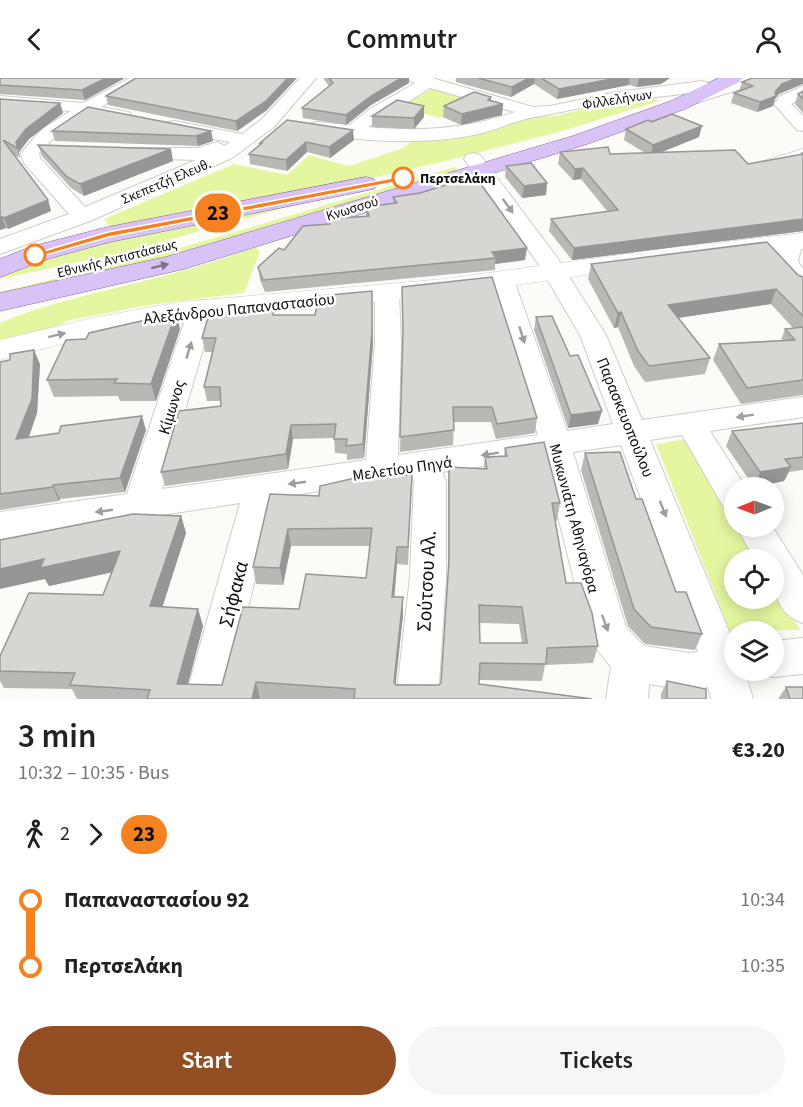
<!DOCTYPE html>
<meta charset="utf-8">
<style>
body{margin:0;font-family:"Source Sans 3",sans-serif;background:#f6f6f6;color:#222;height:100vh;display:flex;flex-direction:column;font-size:22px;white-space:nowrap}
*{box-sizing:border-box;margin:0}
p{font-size:20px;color:#767676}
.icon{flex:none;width:33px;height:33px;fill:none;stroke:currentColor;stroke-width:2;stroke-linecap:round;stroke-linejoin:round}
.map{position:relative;height:621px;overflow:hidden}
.side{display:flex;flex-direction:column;background:#fff;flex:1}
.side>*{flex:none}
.badge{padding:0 12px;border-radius:20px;font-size:21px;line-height:39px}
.needle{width:39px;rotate:269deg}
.fabs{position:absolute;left:724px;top:399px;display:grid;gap:12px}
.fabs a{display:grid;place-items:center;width:60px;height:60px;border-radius:50%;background:#fff;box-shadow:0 3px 15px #0003;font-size:30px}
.map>.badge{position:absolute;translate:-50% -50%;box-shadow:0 0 0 3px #fff}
.legs{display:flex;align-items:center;gap:9px;height:66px;padding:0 18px;font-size:20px}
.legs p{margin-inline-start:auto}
.summary{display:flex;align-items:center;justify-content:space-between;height:102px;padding:0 18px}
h1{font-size:33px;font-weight:600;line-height:45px}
.primary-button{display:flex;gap:12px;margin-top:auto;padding:12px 18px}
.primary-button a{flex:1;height:69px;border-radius:36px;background:#934e24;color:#fff;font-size:24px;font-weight:600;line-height:69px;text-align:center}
.primary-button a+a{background:#f6f6f6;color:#222}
ul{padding:0 18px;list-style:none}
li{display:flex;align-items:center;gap:21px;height:66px;font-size:22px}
li i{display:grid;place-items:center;width:9px;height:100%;margin:0 8px;background:currentColor}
li i::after{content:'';width:15px;height:15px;margin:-8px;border:4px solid;border-radius:50%;background:#fff}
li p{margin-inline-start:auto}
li:first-child i{background:linear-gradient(#0000 50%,currentColor 0)}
li:last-child i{background:linear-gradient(currentColor 50%,#0000 0)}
header{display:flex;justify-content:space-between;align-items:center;height:78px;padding:0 18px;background:#fff;font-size:27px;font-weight:600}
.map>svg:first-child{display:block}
.green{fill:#e4f7a0}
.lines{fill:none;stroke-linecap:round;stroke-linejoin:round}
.service-casing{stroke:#cecdc9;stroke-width:1}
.minor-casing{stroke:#cecdc9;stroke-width:2}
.secondary-casing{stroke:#cecdc9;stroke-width:1}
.primary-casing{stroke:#8168a0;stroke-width:1}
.service{fill:#fff;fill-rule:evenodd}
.minor{fill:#fff;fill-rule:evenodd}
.secondary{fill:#fff;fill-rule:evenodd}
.primary{fill:#d9c2f6;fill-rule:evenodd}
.wall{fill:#bab8b5;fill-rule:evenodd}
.shaded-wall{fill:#979694}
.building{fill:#d8d6d3;stroke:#979694;stroke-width:1.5;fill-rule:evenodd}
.oneway{fill:#9e9e9e}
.oneway2{fill:#7d718d}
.line-1{fill:#f58220;stroke:#fff;stroke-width:1.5}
.stop-1-dot{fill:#fff;stroke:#f58220;stroke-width:3}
.labels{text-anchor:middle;stroke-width:5;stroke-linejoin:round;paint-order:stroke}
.far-street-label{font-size:14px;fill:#0d0d0c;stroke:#fff}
.far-stop-label{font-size:14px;font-weight:bold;fill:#0d0d0c;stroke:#fff;text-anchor:start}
.street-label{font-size:16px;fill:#0d0d0c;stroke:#fff}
.near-street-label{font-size:20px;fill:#0d0d0c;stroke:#fff}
</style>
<header><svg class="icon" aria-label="back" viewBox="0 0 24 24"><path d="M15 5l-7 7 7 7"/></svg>Commutr<svg class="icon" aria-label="person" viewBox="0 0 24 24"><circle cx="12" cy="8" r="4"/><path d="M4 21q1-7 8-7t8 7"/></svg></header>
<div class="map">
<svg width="803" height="621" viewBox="0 0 803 621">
<rect width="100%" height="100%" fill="#fcfbf8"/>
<path class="green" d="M431 11 470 20 440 40 410 32 406 26Z
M652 19 659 23 552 56 437 85 341 107 113 152 104 141 234 86 287 97 309 77 349 88 401 71 418 60 531 39 555 38 606 26Z
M455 89 459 93 171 178 0 218V214L170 173Z
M317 121 117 176 0 201V198L71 171Z
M256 169 260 174 244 215 149 227 70 242 36 258 0 265V245C50 224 102 214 155 200 189 192 223 181 256 169Z
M688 361 735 442V448L739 449 758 481 735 482V520H774V508L800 552 730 553 656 366Z"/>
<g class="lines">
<g class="service-casing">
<path id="service" d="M803 71V77L762 88 757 85Z"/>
</g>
<g class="minor-casing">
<path id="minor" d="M130 0H149L101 29 129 34 132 38 129 42 123 43 89 36 55 59 39 75 40 80 85 129 196 82 133 80 126 78 124 74 126 70H198L217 64 225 68 230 64 168 52 165 48 168 44 174 43 242 56 262 41 300 0H316L274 49 232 80 90 143 0 176V161L69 136 24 85 21 75 42 51 71 33 0 28V18L83 25Z
M405 0H432L533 29 550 28 617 14 702 3 708 5 710 8 708 11 744 0H768L765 3 690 27 682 22 684 19 706 12C678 18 649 19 620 23 592 27 563 34 535 39 516 42 497 52 478 56 430 67 358 65 311 53L308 49 311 45 317 44 349 47 370 31 415 5ZM430 10 515 34C467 51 419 54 368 49Z
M803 8V19L791 26 803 38V53L797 52 774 26 780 18Z
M473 75 480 77 556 178 606 257 642 342 803 319V339L710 353 746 410H735V432L723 428 682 357 650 362 735 568V592H752L747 600 753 621H711L708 609 690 613 649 606 648 621H606L611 589 596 570 580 526 543 379 442 394 446 404V499L438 621H396L410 499 414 404 412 399 274 420 227 621H185L240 425 0 462V434L127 416 189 230 193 225 202 222 211 225 215 230 162 411 366 382 375 266V215L378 210 387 208 396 210 399 215 401 266 398 377 538 357 490 202 494 197 502 195 510 197 514 202 567 353 613 346 580 257 537 184 464 81 466 77ZM621 367 698 574 690 575 644 568 626 549 573 374Z
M796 157 803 159C803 169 799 175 798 184L803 191V213L794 211 774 185C777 172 783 161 796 157Z
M736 448H772L803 497V545C773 535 774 509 774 482H755Z
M803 560V596L774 599 760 594 774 592V563Z"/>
</g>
<g class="secondary-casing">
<path id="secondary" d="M803 155V171L724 180 715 178 711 172 715 166 724 164Z
M634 175 643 177 647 183 643 189 444 217 180 242 93 258 0 282V262L92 240 180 224 444 201Z"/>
</g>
<g class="primary-casing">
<path id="primary" d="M719 0H742L739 4 685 31 587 66 184 191 0 233V215L166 179 573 58 671 23Z
M366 99 374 101 378 106 374 111 110 164 51 180 0 199V181L33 168 108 149Z"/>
</g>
<use href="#service" class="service"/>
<use href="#minor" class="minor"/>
<use href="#secondary" class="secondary"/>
<use href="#primary" class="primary"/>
</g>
<path class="wall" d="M0 0H125L85 22 0 16Z
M323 0H409V5L371 27 346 47 303 40 302 30 329 8Z
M456 0H670L661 6 637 9 629 7 557 21 534 6 511 19 456 4Z
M742 4 779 16 775 21 773 28 757 34 731 25 734 15 739 13Z
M803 13V35L795 26 798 16Z
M106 18 267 32 237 53 108 27Z
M491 19V22L503 26 502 37 461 47 443 39 444 28Z
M0 21 60 25 63 35 29 61 19 74 20 80 13 76 48 122 51 133 8 151 6 150 0 152Z
M424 28V39L414 51 372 49V38Z
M626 51 699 59 660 75 748 86 800 77 801 74H803V153L572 182 549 153 551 141 607 133 581 101 573 102 558 86 560 74 610 76 645 75 624 62Z
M52 53H211L213 63 198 68 55 63Z
M354 62 330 80 307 74 287 93 250 86 249 76 260 66V65Z
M38 67 173 83 84 118 71 110 42 78Z
M506 88 547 105 546 117 522 120 505 99Z
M393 119 525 182 495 186V192L265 214 260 202 258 189 284 172 366 138V129L393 126Z
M591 186 798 197 803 199V317L741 326 713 282 719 266 781 262 785 251 793 250 771 226 678 240 710 280 705 296 645 304 634 288 618 249 614 250 588 201Z
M402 209 537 340 535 355 496 361 491 344H454L453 367 400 374 403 260Z
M274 233V237L373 266 364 380 347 382V376L335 375 334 360 293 361 288 391 165 408 161 394 221 328V323H207L204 309 213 274H205L202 260Z
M536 239 598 346 568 350 534 252Z
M180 251 156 323H120L118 318 54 319 47 302 86 261Z
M0 284 40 286 37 335 29 359 146 352 125 414 60 421 59 423 0 432Z
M803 345V392L789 394 784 403 754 409 726 368 732 353Z
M505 370 560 425 557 443H555L566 505 598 568 593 585 545 587 542 603 479 602V606L592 621H77L72 611 4 610 0 603V578L103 517 112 494 49 508 45 501 181 438 186 455 162 529 198 531 203 548 188 606 222 607 299 531 366 500 370 468H291L283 507 256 506 253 489 319 418 412 397 408 487 397 486 394 519 403 537 395 606 439 607 441 605 448 499V407L449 389 484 391 485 379 504 378ZM480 545 519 546 522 565H480Z
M585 375 636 421 676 514 702 556 695 572 645 566 628 548 581 392Z
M667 603 706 621H661V616Z
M786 609 790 621H778Z"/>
<path class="shaded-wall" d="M106 0H125L85 22 82 12Z
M288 0H297L267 32 237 53 236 43Z
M401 0H409V5L371 27 346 47V37L371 18Z
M529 0H535L534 6 511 19 512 9Z
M617 0H630L629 7 557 21 559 11Z
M639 0H670L661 6 637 9Z
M797 0H803V6L779 16 775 21 773 28 757 34 760 24 775 14 782 6Z
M491 19 490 29 503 26 502 37 461 47 462 36Z
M60 25 63 35 29 61 19 74 20 80 16 64 26 51Z
M424 28V39L414 51V40Z
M702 48 699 59 651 78 653 67Z
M353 52 354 62 330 80 329 69Z
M211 53 213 63 198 68 196 58Z
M306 64 307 74 287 93 286 82Z
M171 71 173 83 84 118 80 106Z
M583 90 581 101 573 102 575 91Z
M547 105 546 117 522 120 524 108Z
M48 122 51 133 8 151 4 140Z
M0 139H2L6 150 0 152Z
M803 141V153L572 182 574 170Z
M527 170 525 182 495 186 496 180 492 174Z
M776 211 771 226 664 242 668 227Z
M372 213 373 266 364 380 363 366Z
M621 234 618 249 614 250 618 235Z
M176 235 180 251 156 323 151 306Z
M34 272 40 286 37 335 23 375 16 361Z
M602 333 598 346 568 350 571 337Z
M142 338 146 352 125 414 120 400Z
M291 347 293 361 288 391 286 376Z
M791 389 784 403 754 409 760 394Z
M53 407 60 421 59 423 53 409Z
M181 438 186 455 157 546 150 528Z
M288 451 291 468 283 507 280 490Z
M397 469V486L393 536 392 519Z
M120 473 127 491 49 508 45 501 0 511V491L44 481Z
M403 519V537L394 621V604Z
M198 531 203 548 184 621 177 606Z
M256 604 260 621H252Z"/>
<path class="building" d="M0 0H106L82 12 0 7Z
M136 0H288L266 23 236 43 106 18Z
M329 0H401L371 18 346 37 302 30 333 5Z
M478 0H529L512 9Z
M541 0H617L559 11Z
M752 0H797L782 6 775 14 776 18 760 24 734 15 753 8 742 4Z
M803 13V21L798 16Z
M474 14 491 19 488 22 503 26 462 36 444 28Z
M0 21 60 25 26 51 16 64 17 70 3 62 48 122 4 140 2 139H0Z
M397 22 424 28 414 40 372 38Z
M88 29 211 53 196 58 52 53Z
M672 36 702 48 653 67 626 51 648 42 652 44Z
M287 42 353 52 329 69 306 64 286 82 249 76 262 65H260Z
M38 67 171 71 80 106 67 99Z
M608 69 610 76 735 72 748 86 803 76V141L574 170 551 141 618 132 583 90 575 91 560 74Z
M531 85 547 105 524 108 506 88Z
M475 98 527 170 492 174 496 180 263 202 258 189 279 170 284 172 303 148 330 146 329 141 369 138 366 129 397 125 393 119 420 115Z
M767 164 798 197 803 199V238L776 211 668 227 710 280 649 288 638 273 621 234 618 235 591 186Z
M492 199 537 340 497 346 492 329H453L454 352 400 359 403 252 402 209Z
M372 213V252L363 366 346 368 347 361H334L336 346 291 347 286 376 161 394 179 333 221 328 220 309H204L216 260H202L209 236 274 233 273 237H315L319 218Z
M176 235 151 306 114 305 117 301 47 302 66 262 86 261 89 255Z
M552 238 570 278 578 277 602 333 571 337 536 239Z
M803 249V302L747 310 719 266 795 262 785 251Z
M34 272 32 321 16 361 59 355 61 348 142 338 120 400 53 407V409L0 416V284L10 282V276Z
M803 345V379L785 381 791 389 760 394 732 353Z
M544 364 560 425H552L566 505H581L592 535 598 568 547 570 546 586 480 585 479 606 592 621H354L355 611 256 604 252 621H147L150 612 70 607 75 595 0 593V578L29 515 103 517 120 473 40 490 44 481 0 491V462L133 436 181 438 150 528 198 531 177 606 222 607 243 529 299 531 306 496 366 500 372 450 288 451 280 490 253 489 270 416 319 418 320 408 372 396 412 397 408 469H397L392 519H403L394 604 396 607H439L441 605 449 482V389L487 391 485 379 507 378 505 370ZM479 527 522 529 527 565H480Z
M620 374 636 421H642L676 514H686L702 556 651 549 634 531 585 375Z
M667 603 706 611V621H667Z
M786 609H803V621H790Z"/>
<defs><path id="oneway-solid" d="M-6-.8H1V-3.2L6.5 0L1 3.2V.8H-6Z" transform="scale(1.5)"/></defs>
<g class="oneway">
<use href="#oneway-solid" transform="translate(508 128) rotate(54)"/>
<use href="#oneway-solid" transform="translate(57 257) rotate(-14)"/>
<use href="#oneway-solid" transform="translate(522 257) rotate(72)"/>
<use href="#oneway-solid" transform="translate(189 272) rotate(-73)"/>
<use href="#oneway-solid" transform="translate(745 338) rotate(171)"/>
<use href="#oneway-solid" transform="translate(490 376) rotate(171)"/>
<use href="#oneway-solid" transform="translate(297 405) rotate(172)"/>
<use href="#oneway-solid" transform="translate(663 431) rotate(69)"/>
<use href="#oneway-solid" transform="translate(104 433) rotate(172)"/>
<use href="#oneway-solid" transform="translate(605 545) rotate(70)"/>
</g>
<use class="oneway2" href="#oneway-solid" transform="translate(160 188) rotate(-14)"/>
<path class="line-1" d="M403 98 407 100 406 102 109 159 35 180 30 177 108 154Z"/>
<g class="stop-1-dot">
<circle cx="403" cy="100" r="10"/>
<circle cx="35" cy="177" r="10"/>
</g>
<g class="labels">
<g class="far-street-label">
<text transform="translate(617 21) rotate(-9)" y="5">Φιλλελήνων</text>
<text transform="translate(166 103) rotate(-23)" y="5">Σκεπετζή Ελευθ.</text>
<text transform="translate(352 130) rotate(-17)" y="5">Κνωσσού</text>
<text transform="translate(117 180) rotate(-14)" y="5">Εθνικής Αντιστάσεως</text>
</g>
<g class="far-stop-label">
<text x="420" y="105">Περτσελάκη</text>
</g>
<g class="street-label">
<text transform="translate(239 230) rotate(-6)" y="6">Αλεξάνδρου Παπαναστασίου</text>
<text transform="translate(171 329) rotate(-73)" y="6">Κίμωνος</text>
<text transform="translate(626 339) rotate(68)" y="6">Παρασκευοπούλου</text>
<text transform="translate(402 390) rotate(-8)" y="6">Μελετίου Πηγά</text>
<text transform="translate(575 440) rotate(75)" y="6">Μυκωνιάτη Αθηναγόρα</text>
</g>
<g class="near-street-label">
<text transform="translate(426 503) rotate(-87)" y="7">Σούτσου Αλ.</text>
<text transform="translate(233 516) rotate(-76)" y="7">Σήφακα</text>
</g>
</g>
</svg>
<div class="fabs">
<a><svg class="needle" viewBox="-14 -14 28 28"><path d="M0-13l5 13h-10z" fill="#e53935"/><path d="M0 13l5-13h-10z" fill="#767676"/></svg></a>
<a><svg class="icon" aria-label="locate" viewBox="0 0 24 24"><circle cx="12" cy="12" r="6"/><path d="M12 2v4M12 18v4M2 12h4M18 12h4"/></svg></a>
<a><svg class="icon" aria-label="layers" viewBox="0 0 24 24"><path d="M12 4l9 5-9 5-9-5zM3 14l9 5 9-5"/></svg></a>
</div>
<b class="badge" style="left:218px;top:135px;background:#f58220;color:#111">23</b>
</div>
<section class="side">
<div class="summary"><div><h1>3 min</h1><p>10:32 – 10:35 · Bus</p></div><b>€3.20</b></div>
<div class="legs"><svg class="icon" aria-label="walk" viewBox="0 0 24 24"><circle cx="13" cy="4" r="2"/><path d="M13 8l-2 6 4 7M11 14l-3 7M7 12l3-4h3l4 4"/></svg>2<svg class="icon" aria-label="forward" viewBox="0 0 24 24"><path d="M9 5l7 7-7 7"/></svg><b class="badge" style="background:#f58220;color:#111">23</b></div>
<ul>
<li><i style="color:#f58220"></i><b>Παπαναστασίου 92</b><p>10:34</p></li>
<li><i style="color:#f58220"></i><b>Περτσελάκη</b><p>10:35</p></li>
</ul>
<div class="primary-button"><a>Start</a><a>Tickets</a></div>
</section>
